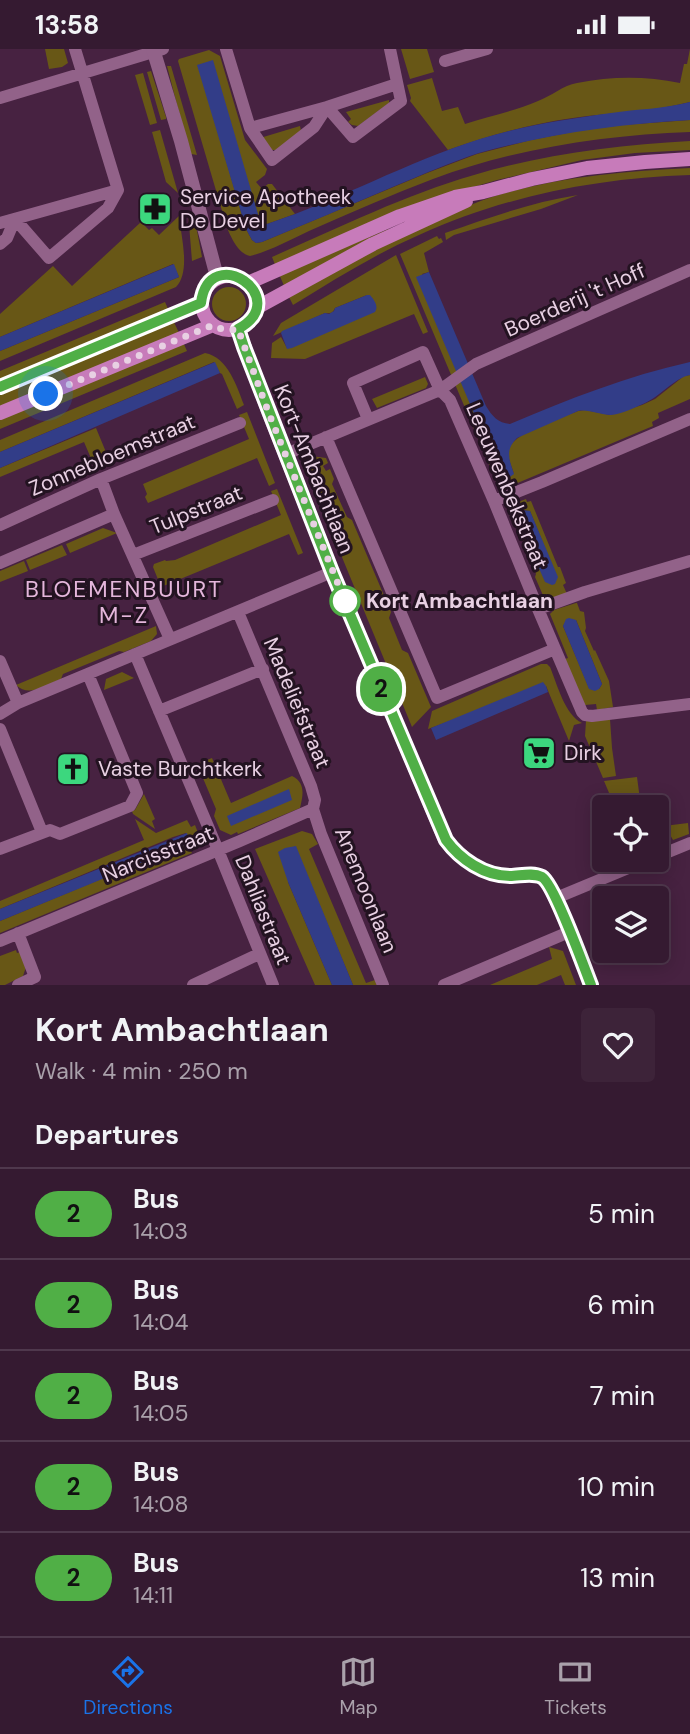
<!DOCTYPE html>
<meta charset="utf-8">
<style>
body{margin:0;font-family:"DM Sans",sans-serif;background:#3d2339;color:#f1f3f6;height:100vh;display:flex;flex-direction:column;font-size:26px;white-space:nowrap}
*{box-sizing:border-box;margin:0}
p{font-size:23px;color:#aaa1ab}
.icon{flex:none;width:38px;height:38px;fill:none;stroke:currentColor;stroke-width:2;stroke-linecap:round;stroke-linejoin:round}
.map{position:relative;height:936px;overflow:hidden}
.side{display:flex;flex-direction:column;background:#351a31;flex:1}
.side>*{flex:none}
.badge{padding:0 14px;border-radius:23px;font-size:24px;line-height:46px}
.tools{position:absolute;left:592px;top:746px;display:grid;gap:14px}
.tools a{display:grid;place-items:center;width:77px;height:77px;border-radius:7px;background:#351a31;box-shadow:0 4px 18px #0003,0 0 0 2px #4f384d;font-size:35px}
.you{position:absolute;width:35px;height:35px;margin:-18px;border:5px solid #fff;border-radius:50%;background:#1a73e8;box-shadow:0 0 0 10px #1a73e833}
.map>.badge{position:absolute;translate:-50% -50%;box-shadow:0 0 0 4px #fff}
h2{padding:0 35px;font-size:26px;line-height:63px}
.round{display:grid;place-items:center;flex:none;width:74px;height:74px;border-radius:7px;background:#3d2339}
.summary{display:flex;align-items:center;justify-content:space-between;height:119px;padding:0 35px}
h1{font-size:33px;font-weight:700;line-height:52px}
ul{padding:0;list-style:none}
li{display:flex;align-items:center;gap:21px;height:91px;padding:0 35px;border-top:2px solid #4f384d}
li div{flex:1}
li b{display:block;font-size:26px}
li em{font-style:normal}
li .badge{min-width:77px;font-weight:700;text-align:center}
.status{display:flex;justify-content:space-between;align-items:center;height:49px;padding:0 35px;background:#351a31;direction:ltr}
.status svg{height:19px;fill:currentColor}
.menu{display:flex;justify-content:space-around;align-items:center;height:98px;border-top:2px solid #4f384d;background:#351a31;font-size:19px;color:#aaa1ab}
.menu a{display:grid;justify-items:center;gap:4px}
.menu .on{color:#1a73e8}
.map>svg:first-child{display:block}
.green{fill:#685716;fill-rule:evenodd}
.water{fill:#323d88}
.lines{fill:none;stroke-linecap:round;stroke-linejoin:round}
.minor{stroke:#926289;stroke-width:12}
.tertiary{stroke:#926289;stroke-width:14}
.secondary{stroke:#c77bba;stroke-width:14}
.line-casing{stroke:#fff;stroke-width:16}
.line{stroke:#50af46;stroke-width:10}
.walk{stroke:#e8d0e3;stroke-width:7;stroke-dasharray:0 12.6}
.stop-dot{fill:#fff;stroke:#50af46;stroke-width:3.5}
.labels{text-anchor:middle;stroke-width:6;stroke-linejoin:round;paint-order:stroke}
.poi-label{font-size:21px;fill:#e8d0e3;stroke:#231321;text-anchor:start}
.street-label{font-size:21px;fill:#e8d0e3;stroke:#231321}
.stop-label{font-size:21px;font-weight:bold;fill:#e8d0e3;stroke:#231321;text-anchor:start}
.neighbourhood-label{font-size:23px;letter-spacing:2px;fill:#e4b6db;stroke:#231321}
</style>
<div class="status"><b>13:58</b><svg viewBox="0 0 49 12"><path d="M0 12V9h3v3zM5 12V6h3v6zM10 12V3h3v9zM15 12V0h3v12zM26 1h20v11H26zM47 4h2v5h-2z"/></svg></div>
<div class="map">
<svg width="690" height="936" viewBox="0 0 690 936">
<rect width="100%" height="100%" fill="#472241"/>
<path class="green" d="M45 0H64L68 14 62 18 49 20Z
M401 0H427L434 23 410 30Z
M690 0V53C652 63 612 63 573 69 530 75 488 87 448 101L410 52 411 49 407 36 432 29 442 62 458 58 465 75C490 67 515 62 538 52 552 47 563 36 577 34 612 27 646 27 680 34L684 15H687Z
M209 1 220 7 245 91 267 120 265 126 256 133 262 140 268 135H272L295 165 267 175 260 172 198 15 246 180 252 191 256 194 262 193 427 124 477 105 531 91 577 82 622 76 690 71V83C605 86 512 100 433 130 391 146 350 164 309 182 290 191 270 202 250 207 238 204 232 190 227 179L178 12 179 10Z
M167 17H171L197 106 191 105 176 52Z
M151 22 166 68V70L161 71 147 23Z
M143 24 157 74 150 76 135 26Z
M389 51V54L358 77 352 76 348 73 351 70 346 63Z
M300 77 301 82 277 101H271L260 89Z
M160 81 178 144 166 133 152 83Z
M690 92V101L635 104 582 111 497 131 463 141 276 218 272 208C338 179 405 146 474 126 545 105 617 96 690 92Z
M690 119V126C597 129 505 147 419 186 375 205 334 231 293 256L289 248C336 222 382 196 431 174 452 164 473 154 495 147 558 128 624 122 690 119Z
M578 146 541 160 454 186 446 191 445 184C489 169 532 153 578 146Z
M188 163 194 166 202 208 192 212Z
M179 167C181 187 191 223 176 238L0 312V302L179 228 173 215 0 288V265L53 217 72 237 141 173 149 181 152 179 159 186Z
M389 180 390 183 285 239 279 225Z
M437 187 439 190 441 189 443 193 424 204 429 223 422 225 514 425C512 418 508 410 508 403 510 384 561 369 578 362L585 361 610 366 642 356 655 350 684 327 690 326V350L658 364 659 369 652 373 653 377 508 438 507 436 498 437 400 205Z
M396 206 428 283 423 285 414 265 305 310 271 309 272 294 281 288 287 299 367 246 335 259C333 264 330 265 325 264L273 287 281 274Z
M212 255a17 17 0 1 1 34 0a17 17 0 1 1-34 0Z
M165 253 169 262 0 333V322Z
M172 269 180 286 0 360V344Z
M183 293 187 302 0 380V370Z
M205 304C228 308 237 338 244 356L237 360 222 325 220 324 214 313 0 403V391Z
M425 328 428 335 426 339 377 359 372 350Z
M247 363 275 434 269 437 257 409 148 454 145 448 147 445 143 435 249 390 239 366Z
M96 379 108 408 93 414 84 393 0 428V419Z
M311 407 326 409 328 414 323 417 326 422 330 420 334 430 332 435 347 468 352 471 391 563 389 569 402 601 408 604 431 658 412 678 304 416 308 408Z
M277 440 303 504 298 506 289 485 161 538 153 518 154 515 165 511 166 512 175 511 281 466 271 442Z
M526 450 527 453 531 452 558 518H560L566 534 563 536 567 545 548 551H545L535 528 536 525 517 478 514 477 508 462 510 456ZM523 461 530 462 557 528 554 534 552 535Z
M103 479 117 484 70 504 66 495Z
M62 496 67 506 30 521 26 511Z
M24 512 28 522 0 533V522Z
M576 554H577L580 562 584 563 586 579 585 582 594 602 595 601 609 632 613 658 597 661 596 655 585 656 565 610 568 609 550 565 554 561ZM567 571H576L602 635 599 640 589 639 563 577Z
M156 577 157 585 151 592 124 603 119 602 63 625 61 630C46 636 29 649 16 636Z
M541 615H547L550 618C557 635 565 666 582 674L574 676 569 692 546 637 428 680 432 662Z
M122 623 134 629 104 641 106 630Z
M610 670 612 699 616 727 603 729 585 687 586 672Z
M212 709 231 754 292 727C306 734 303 746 300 759L238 785 237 783 231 786 220 781 214 767 216 760 197 715Z
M637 728 641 758H615L604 732Z
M144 745 155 770 152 772 155 780 133 765 132 762 135 761Z
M135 770 156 784 187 771 191 778 195 776 200 789 196 800 191 802 192 804 0 884V872L190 793 186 784 173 788 0 860V852L144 791Z
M688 774 689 785 673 791 669 784 656 790V778Z
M302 782 312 785 318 795 309 800 366 934 375 931 377 936H353L295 797 288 833 332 936H315L255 800Z
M549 898 563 902 576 936H565L561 926 537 936H490L552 910Z
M16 901 17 904 20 903 26 918 23 927 5 936H0V907Z"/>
<path class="water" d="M213 11 260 172 267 175C339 151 407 113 480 90 522 77 567 70 611 64 637 60 664 60 690 53V71C619 75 548 85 479 104 451 113 422 126 395 137 350 156 306 175 262 193L256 194 252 191 246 180 197 16Z
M174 215 179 228 0 302V288Z
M429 223 486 357C492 367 498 374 510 375 569 350 627 327 690 313V326C674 329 660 348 643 355 634 359 621 365 611 366 600 366 589 360 578 362L517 389C505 401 509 410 514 425L507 430 501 428 416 228Z
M367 246H370C374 251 379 257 375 263L292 299 287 300 281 284 282 282 325 264 329 265 334 262 335 259Z
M215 313 220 324 0 419V403Z
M520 461 530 462 558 528 555 535 552 536 545 533 517 469Z
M569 569 576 571 602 635 599 640 595 642 589 640 563 577 566 570Z
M543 633 546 637 548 643 436 691 431 679Z
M289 740 292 751 231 777 227 767Z
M187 784 190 794 0 872V860Z
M296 797 353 936H332L288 833 278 803 285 799Z"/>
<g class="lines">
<path class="minor" d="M75 0 118 141
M226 0 250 79 272 111 314 78 327 58 353 88 401 52 390 0
M445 12 487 0
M0 49 163 0
M250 79 327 58 397 35
M0 174 118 141
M0 195 7 189 15 170 49 209 108 159 118 141
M690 221 476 315 440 341 450 351 494 452 538 560 582 663 585 666 592 667 690 655
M326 388 437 649 555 600
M286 405 440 341 423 303 353 334 368 370
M101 430 114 465 170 590
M494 452 542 433 690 370
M0 476 101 430 240 374
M133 506 273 451
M0 514 114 465
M538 560 585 543 690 512
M238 563 311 737 315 751 313 760
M135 605 218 801 273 936
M0 612 18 654
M159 662 263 620
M0 665 18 654 332 523
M0 680 42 783
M313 760 321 785 383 936
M0 800 50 781 60 785 130 757 137 744 88 625
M656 808 690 794
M556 849 650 810
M0 892 240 792 313 760
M18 936 35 928 18 884
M193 936 259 905
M444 936 569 883"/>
<path class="tertiary" d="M153 0 181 92 217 228
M238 280 269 365 332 523 445 791C460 810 484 827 510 827 520 826 532 823 542 828 554 836 583 918 591 936"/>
<path class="secondary" d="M202 254a27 27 0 1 1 54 0a27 27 0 1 1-54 0Z
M248 234 400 167 455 148 483 143 532 130 587 119 645 113 690 110
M256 259 373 195 466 152
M0 338 201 254
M0 364 213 276"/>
</g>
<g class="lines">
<g class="line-casing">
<path id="line" d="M0 338 201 254C209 191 295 249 238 280L244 298 332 523 446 791C460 810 484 827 510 827 520 827 532 823 542 828 554 835 584 918 591 936"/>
</g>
<use href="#line" class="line"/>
<path class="walk" d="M46 345 213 276C222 281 228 282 238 280L269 365 345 552"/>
</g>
<defs>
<g id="pharmacy-square" transform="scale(1.75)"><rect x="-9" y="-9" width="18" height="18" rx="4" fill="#3cd77e" stroke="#231321"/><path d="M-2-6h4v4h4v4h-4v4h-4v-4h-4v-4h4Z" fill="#111"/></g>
<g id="supermarket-square" transform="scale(1.75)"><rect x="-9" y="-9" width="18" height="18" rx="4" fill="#3cd77e" stroke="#231321"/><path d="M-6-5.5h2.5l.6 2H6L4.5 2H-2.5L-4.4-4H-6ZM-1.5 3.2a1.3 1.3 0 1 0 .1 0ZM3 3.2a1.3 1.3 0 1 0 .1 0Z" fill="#111"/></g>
<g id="church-square" transform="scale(1.75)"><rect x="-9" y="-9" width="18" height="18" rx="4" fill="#3cd77e" stroke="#231321"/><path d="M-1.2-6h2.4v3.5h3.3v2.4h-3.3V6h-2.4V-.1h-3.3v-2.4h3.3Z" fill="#111"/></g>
</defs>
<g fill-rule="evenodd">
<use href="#pharmacy-square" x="155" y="160"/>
<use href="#supermarket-square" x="539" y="704"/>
<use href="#church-square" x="73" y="720"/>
</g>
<circle class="stop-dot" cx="345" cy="552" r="14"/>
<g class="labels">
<g class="poi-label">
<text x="180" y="155">Service Apotheek<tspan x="180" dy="24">De Devel</tspan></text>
<text x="564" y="711">Dirk</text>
<text x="98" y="727">Vaste Burchtkerk</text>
</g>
<g class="street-label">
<text transform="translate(575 251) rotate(-24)" y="7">Boerderij 't Hoff</text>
<text transform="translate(112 406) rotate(-23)" y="7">Zonnebloemstraat</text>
<text transform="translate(314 420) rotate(68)" y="7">Kort-Ambachtlaan</text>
<text transform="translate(507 437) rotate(67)" y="7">Leeuwenbekstraat</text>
<text transform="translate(196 461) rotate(-22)" y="7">Tulpstraat</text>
<text transform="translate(297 654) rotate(67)" y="7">Madeliefstraat</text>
<text transform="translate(158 805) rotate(-22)" y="7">Narcisstraat</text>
<text transform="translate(366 841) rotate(68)" y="7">Anemoonlaan</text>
<text transform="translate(263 861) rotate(68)" y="7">Dahliastraat</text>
</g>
<g class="stop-label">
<text x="366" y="559">Kort Ambachtlaan</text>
</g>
<g class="neighbourhood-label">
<text x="124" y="548">BLOEMENBUURT<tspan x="124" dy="26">M-Z</tspan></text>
</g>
</g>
</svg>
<div class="tools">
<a><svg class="icon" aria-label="locate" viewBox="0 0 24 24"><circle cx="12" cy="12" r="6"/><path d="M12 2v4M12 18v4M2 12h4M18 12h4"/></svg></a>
<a><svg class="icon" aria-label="layers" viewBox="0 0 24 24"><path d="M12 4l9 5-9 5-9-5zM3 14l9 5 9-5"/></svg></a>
</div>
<div class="you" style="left:46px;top:345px"></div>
<b class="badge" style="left:381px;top:640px;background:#50af46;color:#111">2</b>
</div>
<section class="side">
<div class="summary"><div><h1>Kort Ambachtlaan</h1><p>Walk · 4 min · 250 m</p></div><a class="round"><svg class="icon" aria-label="heart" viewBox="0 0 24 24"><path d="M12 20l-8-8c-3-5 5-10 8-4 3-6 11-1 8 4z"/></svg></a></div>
<h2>Departures</h2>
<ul>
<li><span class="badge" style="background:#50af46;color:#111">2</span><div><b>Bus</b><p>14:03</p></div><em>5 min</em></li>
<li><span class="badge" style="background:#50af46;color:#111">2</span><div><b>Bus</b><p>14:04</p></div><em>6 min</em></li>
<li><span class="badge" style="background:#50af46;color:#111">2</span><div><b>Bus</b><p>14:05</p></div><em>7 min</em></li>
<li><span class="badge" style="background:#50af46;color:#111">2</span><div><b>Bus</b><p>14:08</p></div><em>10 min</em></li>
<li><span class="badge" style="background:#50af46;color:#111">2</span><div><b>Bus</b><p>14:11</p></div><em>13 min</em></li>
</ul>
</section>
<nav class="menu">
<a class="on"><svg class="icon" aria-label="directions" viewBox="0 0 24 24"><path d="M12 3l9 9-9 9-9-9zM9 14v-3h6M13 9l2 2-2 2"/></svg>Directions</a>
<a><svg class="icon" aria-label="map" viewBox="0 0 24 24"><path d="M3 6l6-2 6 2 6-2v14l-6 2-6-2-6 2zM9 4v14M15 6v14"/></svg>Map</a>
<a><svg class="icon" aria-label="tickets" viewBox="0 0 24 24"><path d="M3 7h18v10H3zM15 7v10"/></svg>Tickets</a>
</nav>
